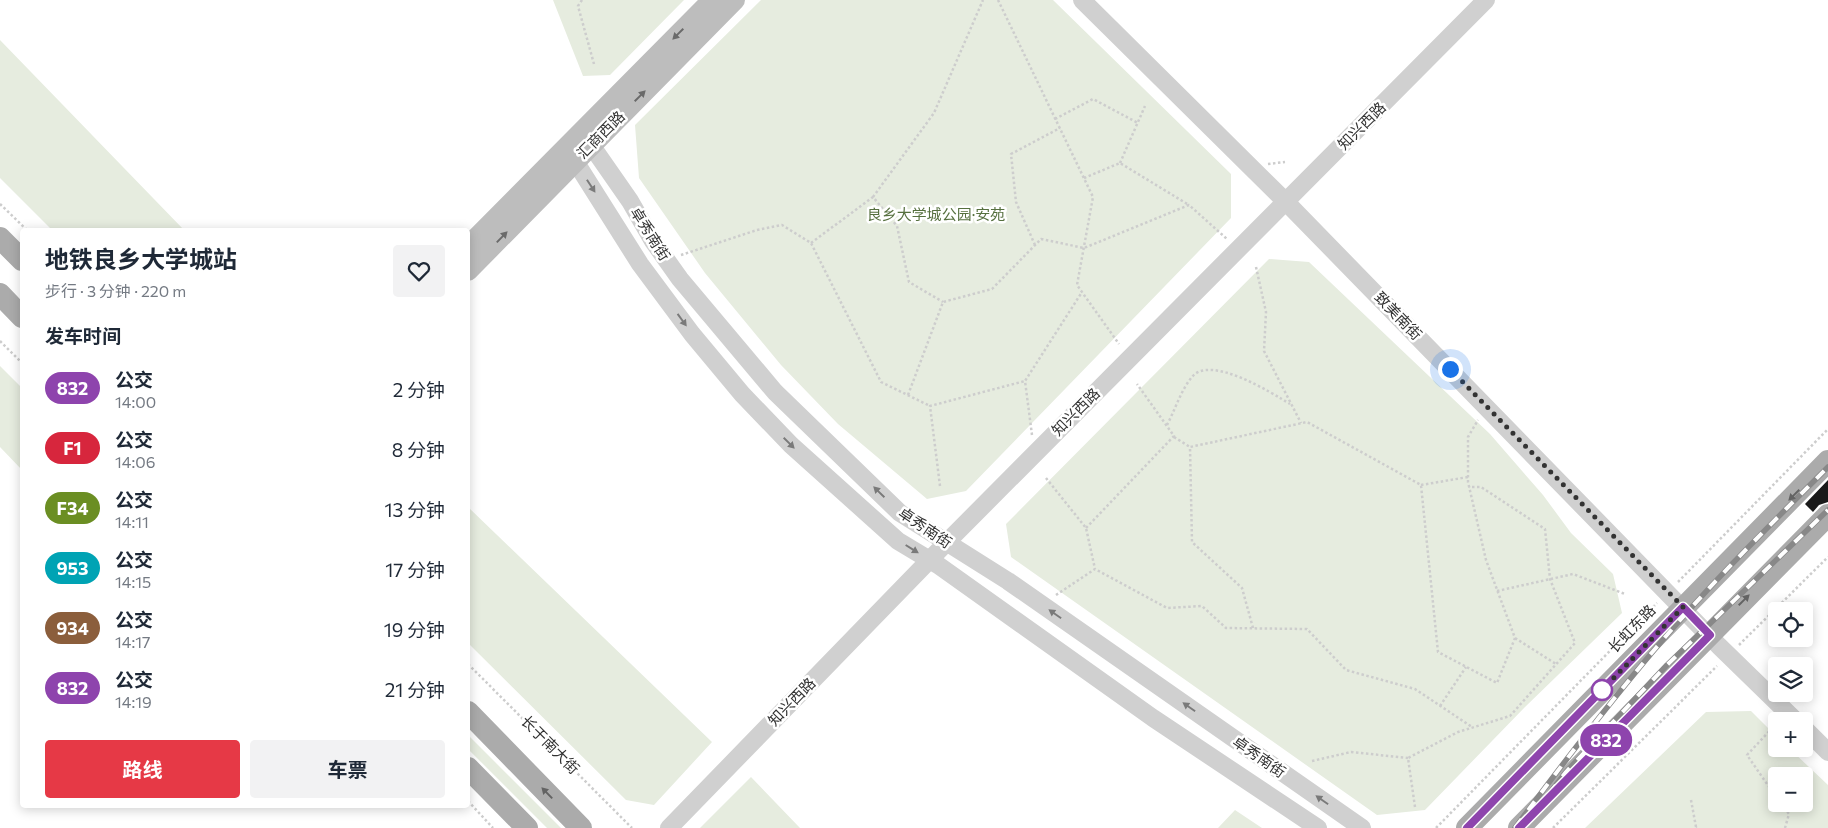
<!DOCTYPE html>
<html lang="zh">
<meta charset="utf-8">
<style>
body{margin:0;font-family:Commissioner,"Noto Sans SC",sans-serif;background:#f2f2f3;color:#1f2937;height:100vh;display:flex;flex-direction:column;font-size:19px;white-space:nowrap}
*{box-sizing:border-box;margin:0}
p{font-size:16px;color:#747a83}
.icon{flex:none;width:28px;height:28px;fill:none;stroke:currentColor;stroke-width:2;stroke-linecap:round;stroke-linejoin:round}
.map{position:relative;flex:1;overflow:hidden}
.side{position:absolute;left:20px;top:228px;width:450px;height:580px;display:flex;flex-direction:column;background:#fff;border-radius:5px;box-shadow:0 2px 12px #0003}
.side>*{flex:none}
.badge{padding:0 10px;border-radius:16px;font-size:18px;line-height:32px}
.buttons{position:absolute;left:1768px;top:602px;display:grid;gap:10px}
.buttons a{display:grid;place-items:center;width:45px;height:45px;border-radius:5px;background:#fff;box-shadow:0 2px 12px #0003;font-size:25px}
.you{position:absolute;width:25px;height:25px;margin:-12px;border:4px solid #fff;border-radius:50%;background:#1a73e8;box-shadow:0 0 0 8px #1a73e833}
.map>.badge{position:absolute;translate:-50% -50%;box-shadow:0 0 0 2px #fff}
h2{padding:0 25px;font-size:19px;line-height:45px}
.round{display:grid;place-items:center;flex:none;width:52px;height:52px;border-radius:5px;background:#f2f2f3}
.summary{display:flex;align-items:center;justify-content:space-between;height:85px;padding:0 25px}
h1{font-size:24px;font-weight:700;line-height:38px}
.primary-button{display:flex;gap:10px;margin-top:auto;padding:10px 25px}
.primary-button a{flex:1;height:58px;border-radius:5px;background:#e63946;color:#fff;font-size:20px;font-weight:700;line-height:58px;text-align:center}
.primary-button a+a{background:#f2f2f3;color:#1f2937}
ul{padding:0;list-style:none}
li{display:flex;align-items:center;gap:15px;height:60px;padding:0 25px}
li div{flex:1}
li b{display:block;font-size:19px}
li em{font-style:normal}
li .badge{min-width:55px;font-weight:700;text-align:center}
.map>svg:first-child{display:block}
.green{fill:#e6ecdf;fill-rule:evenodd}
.building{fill:#1a1a1a}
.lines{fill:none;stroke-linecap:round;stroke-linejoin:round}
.path{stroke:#cdcdcd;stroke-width:2.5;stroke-dasharray:2.5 2.5;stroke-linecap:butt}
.tertiary{stroke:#d0d0d0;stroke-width:18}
.secondary{stroke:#bdbdbd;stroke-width:20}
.primary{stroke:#ababab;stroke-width:22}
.rail-casing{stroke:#888;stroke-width:5.5}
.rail{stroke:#fff;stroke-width:4;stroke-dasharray:11;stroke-linecap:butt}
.oneway{fill:#6a6a6a}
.oneway2{fill:#7a7a7a}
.oneway3{fill:#636363}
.line-casing{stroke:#fff;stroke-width:11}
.line{stroke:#8e44ad;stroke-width:8}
.walk{stroke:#333;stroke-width:5;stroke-dasharray:0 9}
.stop-dot{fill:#fff;stroke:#8e44ad;stroke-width:2.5}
.labels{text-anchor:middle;stroke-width:5;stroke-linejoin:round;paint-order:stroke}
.street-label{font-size:15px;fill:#333;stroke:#fff}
.park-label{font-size:15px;fill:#56703f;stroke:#fff}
</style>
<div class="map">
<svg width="1828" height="828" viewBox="0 0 1828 828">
<rect width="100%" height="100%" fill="#fff"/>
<path class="green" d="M553 0H684L610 75 583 76Z
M761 0H1053L1231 174V218L966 491 927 499 838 424 781 365 705 273 639 178 635 125Z
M0 40 184 230H52L0 178Z
M1269 259 1309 262 1490 434 1543 495 1571 533 1613 574 1622 613 1525 707 1425 810 1377 815 1011 557 1006 524Z
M0 366 22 388V470L0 447Z
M468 507 712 742 654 805 626 800 468 643Z
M1751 711 1776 736V749H1790L1828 785V828H1585L1706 712ZM1804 776V804H1776V776Z
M468 735 561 828H547L468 749Z
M751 777 800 828H700Z
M1235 810 1262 828H1218Z"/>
<path class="building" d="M1828 480V502L1819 505 1813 512 1805 504Z"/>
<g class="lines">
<path class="path" d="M582 0 578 6 594 64
M998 0 1093 197 1077 285 1119 344
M1055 119 1093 99 1138 123
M1120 163 1145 106
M1268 164 1285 162
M1084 178 1120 163 1189 205
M873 197 934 113 983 0
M0 204 27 230
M811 243 873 197 897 226 909 282 943 302
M1035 245 1016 202 1011 154 1060 128
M681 255 757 230 782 225 811 243 881 382 930 406
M1256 267 1266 312 1264 351 1301 423
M0 341 22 363
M908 395 943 302 992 289 1041 239 1084 248 1189 205 1227 239
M1167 425C1175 410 1181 390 1192 377 1210 354 1272 393 1290 404
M1032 435 1025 381 1082 292
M1174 437 1190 447
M1046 478 1086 528 1095 569
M1421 485 1468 477
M940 486 930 406 1025 381
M1086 528 1174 436 1137 384
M1678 582 1828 429
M1497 591 1573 574 1625 594
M1056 595 1095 569 1167 608 1202 606 1226 628 1307 629 1346 670 1415 689 1472 727
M1253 628 1242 588 1192 542 1190 447 1307 422 1421 485 1438 652 1497 683 1515 638 1486 560 1468 482V437L1478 420
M1515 638 1556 664
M1739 645 1828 557
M468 664 632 828
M1440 706 1466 667
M1776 724 1747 755 1776 797
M1312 761 1351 752 1408 758
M1691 800 1696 827 1694 828
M468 801 493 828
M1781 804 1789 814 1785 828
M1415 807 1408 758 1458 732 1510 716 1575 643 1550 579 1545 529 1481 487H1469
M1436 828 1657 603
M1553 828 1717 666"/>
<path class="tertiary" d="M1082 0 1286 202 1719 646 1796 721
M586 134 591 145 630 201 653 241 680 279 775 392 900 513 1008 581 1362 828
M571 151 575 161 640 264 692 334 742 394 791 445 898 541 938 565 1153 718 1318 828
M1804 728 1828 752
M669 828 947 542 1486 0"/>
<path class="secondary" d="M468 246 712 0
M468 271 735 0"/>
<path class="primary" d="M0 238 22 260
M0 294 22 317
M468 712 581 828
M468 768 527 828
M1467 828 1828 461
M1519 828 1828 515"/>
<g class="rail-casing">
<path id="rail" d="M1549 794 1566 772 1667 665 1828 510
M1515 828C1560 767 1606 707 1655 649 1709 585 1769 526 1828 467"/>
</g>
<use href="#rail" class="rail"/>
</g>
<defs><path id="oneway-solid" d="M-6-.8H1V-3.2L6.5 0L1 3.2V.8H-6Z" transform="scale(1.25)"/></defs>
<g class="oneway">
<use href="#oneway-solid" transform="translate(678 34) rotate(135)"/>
<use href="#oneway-solid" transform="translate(640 96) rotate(-45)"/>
<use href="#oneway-solid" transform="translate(502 237) rotate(-46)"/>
</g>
<g class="oneway2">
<use href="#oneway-solid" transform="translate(591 186) rotate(57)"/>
<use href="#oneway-solid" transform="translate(682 320) rotate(54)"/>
<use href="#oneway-solid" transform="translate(789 443) rotate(45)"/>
<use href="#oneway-solid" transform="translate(879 492) rotate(-136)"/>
<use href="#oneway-solid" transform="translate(912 549) rotate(32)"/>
<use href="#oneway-solid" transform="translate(1055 614) rotate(-145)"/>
<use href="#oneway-solid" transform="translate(1189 707) rotate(-145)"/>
<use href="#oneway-solid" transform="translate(1322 800) rotate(-145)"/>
</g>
<g class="oneway3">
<use href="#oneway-solid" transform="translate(1794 495) rotate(135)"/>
<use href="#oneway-solid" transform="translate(1744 600) rotate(-45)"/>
<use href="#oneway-solid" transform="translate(547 793) rotate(-134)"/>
</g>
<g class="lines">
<g class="line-casing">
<path id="line" d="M1467 828 1683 607 1710 635 1519 828"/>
</g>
<use href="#line" class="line"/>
<path class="walk" d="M1450 369 1683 607 1602 690"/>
</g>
<circle class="stop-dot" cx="1602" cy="690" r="10"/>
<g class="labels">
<g class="street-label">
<text transform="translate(1362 126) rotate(-45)" y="5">知兴西路</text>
<text transform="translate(601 135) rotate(-45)" y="5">汇商西路</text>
<text transform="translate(650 234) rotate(58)" y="5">卓秀南街</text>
<text transform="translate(1398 316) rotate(46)" y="5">致美南街</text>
<text transform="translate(1076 412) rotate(-45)" y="5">知兴西路</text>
<text transform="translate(925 528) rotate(34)" y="5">卓秀南街</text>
<text transform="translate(1632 629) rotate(-46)" y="5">长虹东路</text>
<text transform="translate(792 702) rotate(-46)" y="5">知兴西路</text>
<text transform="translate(550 745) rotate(45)" y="5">长于南大街</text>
<text transform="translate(1259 757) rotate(35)" y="5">卓秀南街</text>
</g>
<g class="park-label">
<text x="936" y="220">良乡大学城公园·安苑</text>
</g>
</g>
</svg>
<div class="buttons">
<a><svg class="icon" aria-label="locate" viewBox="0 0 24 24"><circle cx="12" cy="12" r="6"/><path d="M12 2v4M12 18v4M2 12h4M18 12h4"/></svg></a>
<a><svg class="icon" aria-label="layers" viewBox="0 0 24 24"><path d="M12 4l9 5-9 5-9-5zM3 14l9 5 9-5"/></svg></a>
<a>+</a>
<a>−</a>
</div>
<div class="you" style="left:1450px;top:369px"></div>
<b class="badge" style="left:1606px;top:740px;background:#8e44ad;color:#fff">832</b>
<section class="side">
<div class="summary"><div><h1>地铁良乡大学城站</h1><p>步行 · 3 分钟 · 220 m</p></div><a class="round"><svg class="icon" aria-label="heart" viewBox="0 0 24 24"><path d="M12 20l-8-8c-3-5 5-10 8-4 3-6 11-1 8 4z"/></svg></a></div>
<h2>发车时间</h2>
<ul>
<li><span class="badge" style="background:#8e44ad;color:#fff">832</span><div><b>公交</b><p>14:00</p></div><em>2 分钟</em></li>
<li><span class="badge" style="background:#d7263d;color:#fff">F1</span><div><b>公交</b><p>14:06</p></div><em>8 分钟</em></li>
<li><span class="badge" style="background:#6b8e23;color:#fff">F34</span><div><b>公交</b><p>14:11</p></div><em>13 分钟</em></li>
<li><span class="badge" style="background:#00a3b4;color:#fff">953</span><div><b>公交</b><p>14:15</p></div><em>17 分钟</em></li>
<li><span class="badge" style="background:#8b5e3c;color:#fff">934</span><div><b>公交</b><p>14:17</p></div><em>19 分钟</em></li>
<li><span class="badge" style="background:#8e44ad;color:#fff">832</span><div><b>公交</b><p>14:19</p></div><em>21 分钟</em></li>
</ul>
<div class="primary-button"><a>路线</a><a>车票</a></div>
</section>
</div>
